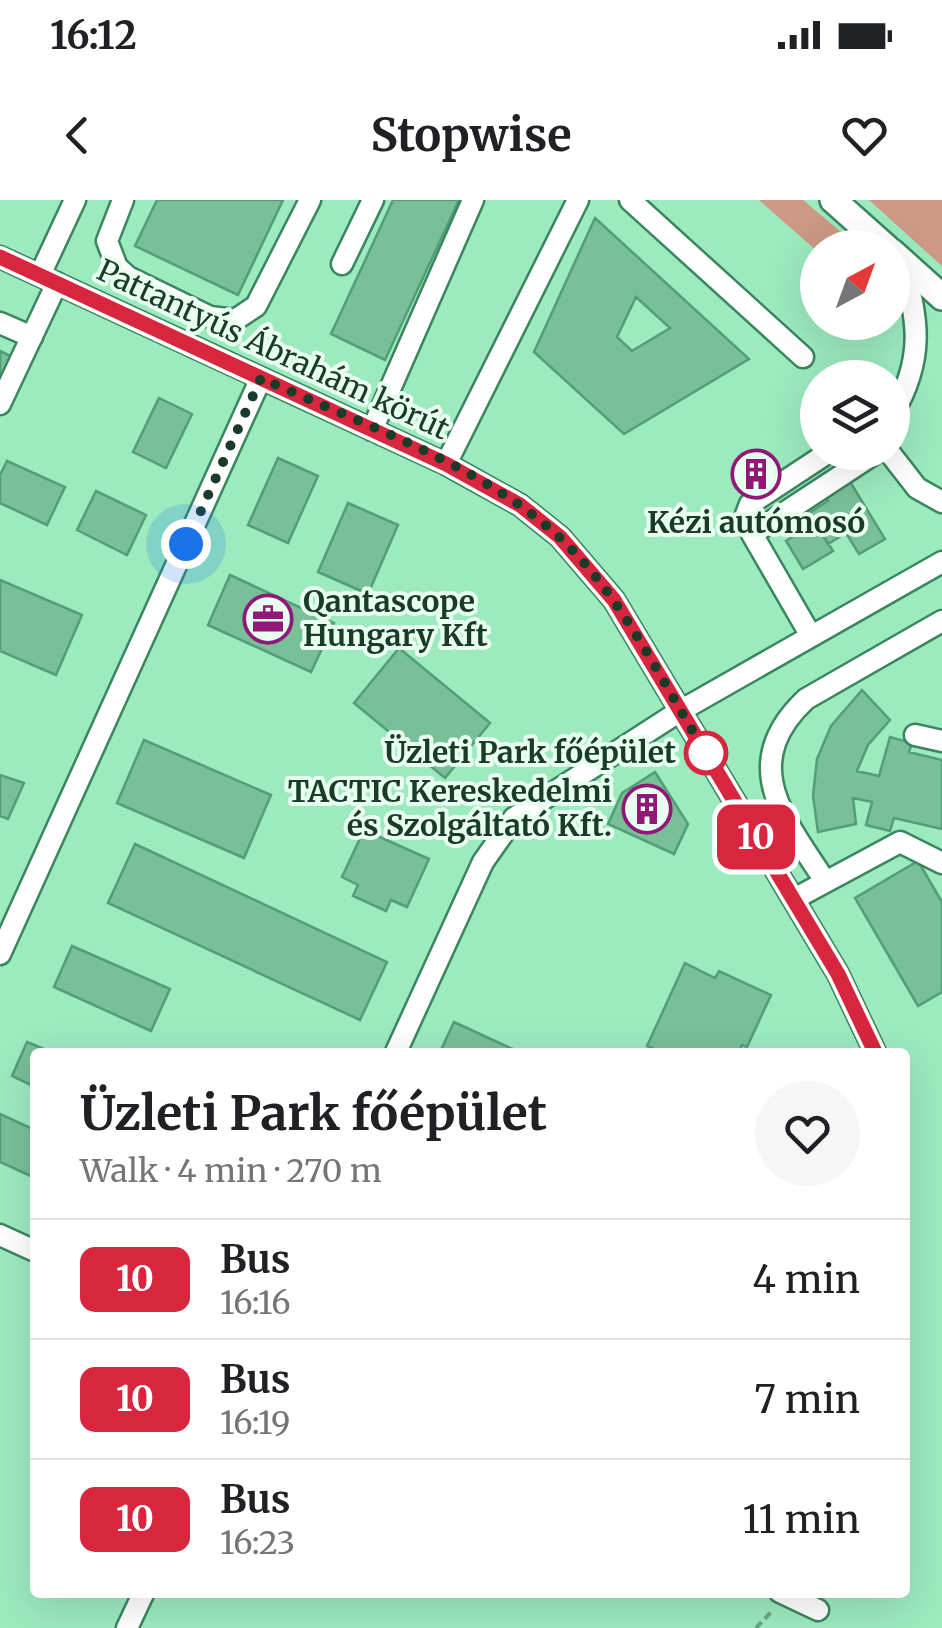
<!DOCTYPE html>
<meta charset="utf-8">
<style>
body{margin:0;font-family:Merriweather,serif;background:#f6f6f6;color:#202124;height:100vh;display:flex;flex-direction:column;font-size:38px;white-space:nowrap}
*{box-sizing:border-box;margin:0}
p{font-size:32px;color:#757577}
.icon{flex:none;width:55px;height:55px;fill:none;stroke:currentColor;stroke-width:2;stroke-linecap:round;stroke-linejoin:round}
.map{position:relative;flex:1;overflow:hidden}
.panel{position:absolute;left:30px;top:848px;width:880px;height:550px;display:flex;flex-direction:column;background:#fff;border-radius:10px;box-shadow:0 10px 40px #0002}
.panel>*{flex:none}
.badge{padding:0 20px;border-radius:15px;font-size:35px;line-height:65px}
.needle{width:65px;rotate:41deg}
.fabs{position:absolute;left:800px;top:30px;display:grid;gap:20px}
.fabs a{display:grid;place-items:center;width:110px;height:110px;border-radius:50%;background:#fff;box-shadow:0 10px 40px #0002;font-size:50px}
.you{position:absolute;width:50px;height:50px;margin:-25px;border:8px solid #fff;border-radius:50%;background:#1a73e8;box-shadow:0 0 0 15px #1a73e833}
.map>.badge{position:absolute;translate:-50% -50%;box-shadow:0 0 0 5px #fff}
.round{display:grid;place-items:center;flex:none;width:105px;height:105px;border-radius:52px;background:#f6f6f6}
.head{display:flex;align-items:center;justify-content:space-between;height:170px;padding:0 50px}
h1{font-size:48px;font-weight:700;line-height:75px}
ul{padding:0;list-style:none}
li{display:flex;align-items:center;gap:30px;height:120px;padding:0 50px;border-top:2px solid #e0e0e0}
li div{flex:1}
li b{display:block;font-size:38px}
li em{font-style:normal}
li .badge{min-width:110px;font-weight:700;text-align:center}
.status{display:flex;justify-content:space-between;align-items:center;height:70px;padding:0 50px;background:#fff;direction:ltr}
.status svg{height:28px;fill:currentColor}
header{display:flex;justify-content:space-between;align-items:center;height:130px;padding:0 50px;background:#fff;font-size:45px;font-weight:700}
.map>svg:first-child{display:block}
.green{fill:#cd9886}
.building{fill:#79bf98;stroke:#529e76;stroke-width:2.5;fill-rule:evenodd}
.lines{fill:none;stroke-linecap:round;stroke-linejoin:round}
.minor-casing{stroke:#39865f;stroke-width:25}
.major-casing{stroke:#39865f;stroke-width:30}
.path{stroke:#6aa585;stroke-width:4;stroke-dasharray:8 5;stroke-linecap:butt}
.minor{stroke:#fff;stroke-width:20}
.major{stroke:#fff;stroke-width:25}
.line-casing{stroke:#fff;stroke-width:22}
.line{stroke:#d7263d;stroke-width:15}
.walk{stroke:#1a3a2a;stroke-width:10;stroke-dasharray:0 18}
.stop-dot{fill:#fff;stroke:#d7263d;stroke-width:5}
.labels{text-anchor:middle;stroke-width:8;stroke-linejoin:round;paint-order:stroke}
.street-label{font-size:30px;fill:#1a3a2a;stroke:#e7fef0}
.poi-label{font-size:30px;font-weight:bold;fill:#1a3a2a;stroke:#e7fef0}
.stop-label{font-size:30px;font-weight:bold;fill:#1a3a2a;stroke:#e7fef0;text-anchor:end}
</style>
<div class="status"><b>16:12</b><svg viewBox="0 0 49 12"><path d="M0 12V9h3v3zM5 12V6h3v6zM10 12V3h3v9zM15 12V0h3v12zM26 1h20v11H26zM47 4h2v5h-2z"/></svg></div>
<header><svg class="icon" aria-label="back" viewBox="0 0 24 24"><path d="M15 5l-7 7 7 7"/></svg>Stopwise<svg class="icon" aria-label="heart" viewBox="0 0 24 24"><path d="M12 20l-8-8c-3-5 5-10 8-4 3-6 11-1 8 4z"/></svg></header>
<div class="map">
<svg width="942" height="1428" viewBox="0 0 942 1428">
<rect width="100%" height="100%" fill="#9deabf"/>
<path class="green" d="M759 0H803L859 47 818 48 817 51Z
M869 0H942V66Z"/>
<path class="building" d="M157 0H283L238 95 135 46Z
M393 0H459L385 160 331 134Z
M595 18 749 159 624 234 534 152ZM636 97 670 128 632 151 617 137Z
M0 151 13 157 0 186Z
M159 198 192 214 166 268 133 252Z
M756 255 773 283 756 293 739 266Z
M278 258 318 276 288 343 248 325Z
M7 261 65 287 47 325 0 303V275Z
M849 280 885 339 859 354 846 333 828 344 809 313 828 301 824 296Z
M96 291 146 315 127 355 77 330Z
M348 303 398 325 368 394 318 372Z
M815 322 833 351 803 369 786 341Z
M230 375 334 423 311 472 208 425Z
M0 380 82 415 56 475 0 451Z
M399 448 490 523 445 578 354 503Z
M862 490 890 520 868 545 857 571 879 576 890 537 912 543 909 552 942 560V629L894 618 890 631 866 625 872 602 853 598 856 624 818 632 813 596 817 559 831 526Z
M144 540 271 595 244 658 117 603Z
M655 572 688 624 674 654 608 624 622 593Z
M0 575 24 583 8 619 0 616Z
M364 630 429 659 407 707 391 700 386 711 353 696 358 685 342 677Z
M135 644 387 762 360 820 108 703Z
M918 661 942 702V792L918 806 855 698Z
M72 746 170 789 151 831 54 787Z
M685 763 715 778 719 771 771 795 747 847 742 845 739 852H661L647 846Z
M454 822 519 852H440Z
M27 842 51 852H35V887L12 876Z
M0 914 35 930V978L0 962Z"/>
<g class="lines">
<g class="minor-casing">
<path id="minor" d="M123 0 107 41 117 67 128 77 210 117 235 120 256 106 310 0
M630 0 803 157
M0 57 446 264 520 305 560 337 614 400 838 774 875 852
M342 64 373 0
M40 75 75 0
M0 123 32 137
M0 204 57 83
M892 215C925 159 919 119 901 60
M372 230 473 0
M889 252 917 288 942 302
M446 264 578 0
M752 334 745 317 750 304 829 252
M811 436 752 334 877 252
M915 535 942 541
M825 681C784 618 737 564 806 499L942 421
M794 699 900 642 942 663
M0 754 261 178
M396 852 483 662 514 618 680 511 942 362
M0 1035 35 1051
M780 1392 818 1410
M127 1428 144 1392"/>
</g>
<g class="major-casing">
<path id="major" d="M833 0 887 48
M892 52 942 97"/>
</g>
<path class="path" d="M756 1428 773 1410"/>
<use href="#minor" class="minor"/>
<use href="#major" class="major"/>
</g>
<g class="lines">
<g class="line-casing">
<path id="line" d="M0 57 446 264 520 305 560 337 614 400 838 774 875 852"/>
</g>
<use href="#line" class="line"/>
<path class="walk" d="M186 344 261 178C364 226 500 270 578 356 630 413 665 487 706 553"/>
</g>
<defs>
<g id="building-ring" transform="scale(2.5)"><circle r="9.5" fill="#e7fef0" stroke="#901876" stroke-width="1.5"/><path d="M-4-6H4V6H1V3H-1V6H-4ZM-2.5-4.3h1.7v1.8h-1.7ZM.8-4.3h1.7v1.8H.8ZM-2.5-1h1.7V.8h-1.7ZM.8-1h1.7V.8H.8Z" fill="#901876"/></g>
<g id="office-ring" transform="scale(2.5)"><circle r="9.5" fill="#e7fef0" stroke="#901876" stroke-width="1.5"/><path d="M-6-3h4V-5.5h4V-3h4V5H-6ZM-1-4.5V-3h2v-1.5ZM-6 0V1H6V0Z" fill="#901876"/></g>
</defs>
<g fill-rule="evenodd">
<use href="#building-ring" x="756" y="274"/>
<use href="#office-ring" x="268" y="419"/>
<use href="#building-ring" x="647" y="609"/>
</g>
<circle class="stop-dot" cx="706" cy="553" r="20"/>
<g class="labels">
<g class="street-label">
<text transform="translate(273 150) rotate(25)" y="10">Pattantyús Ábrahám körút</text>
</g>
<g class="poi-label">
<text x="756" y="333">Kézi autómosó</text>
<text x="303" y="412" text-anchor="start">Qantascope<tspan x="303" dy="34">Hungary Kft</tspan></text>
<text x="612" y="602" text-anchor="end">TACTIC Kereskedelmi<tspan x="612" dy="34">és Szolgáltató Kft.</tspan></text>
</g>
<g class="stop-label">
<text x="676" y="563">Üzleti Park főépület</text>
</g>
</g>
</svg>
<div class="fabs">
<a><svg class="needle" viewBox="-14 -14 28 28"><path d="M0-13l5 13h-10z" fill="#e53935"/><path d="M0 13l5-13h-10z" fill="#757577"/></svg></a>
<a><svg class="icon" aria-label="layers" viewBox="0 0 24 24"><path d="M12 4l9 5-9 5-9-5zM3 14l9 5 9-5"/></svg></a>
</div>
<div class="you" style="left:186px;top:344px"></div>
<b class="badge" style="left:756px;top:637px;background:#d7263d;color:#fff">10</b>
<section class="panel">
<div class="head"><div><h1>Üzleti Park főépület</h1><p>Walk · 4 min · 270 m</p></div><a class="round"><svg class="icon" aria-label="heart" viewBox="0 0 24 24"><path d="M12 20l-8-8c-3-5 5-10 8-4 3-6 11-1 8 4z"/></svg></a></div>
<ul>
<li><span class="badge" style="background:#d7263d;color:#fff">10</span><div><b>Bus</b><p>16:16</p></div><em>4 min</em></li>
<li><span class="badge" style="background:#d7263d;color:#fff">10</span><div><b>Bus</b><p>16:19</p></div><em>7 min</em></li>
<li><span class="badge" style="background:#d7263d;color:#fff">10</span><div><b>Bus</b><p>16:23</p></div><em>11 min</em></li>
</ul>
</section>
</div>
